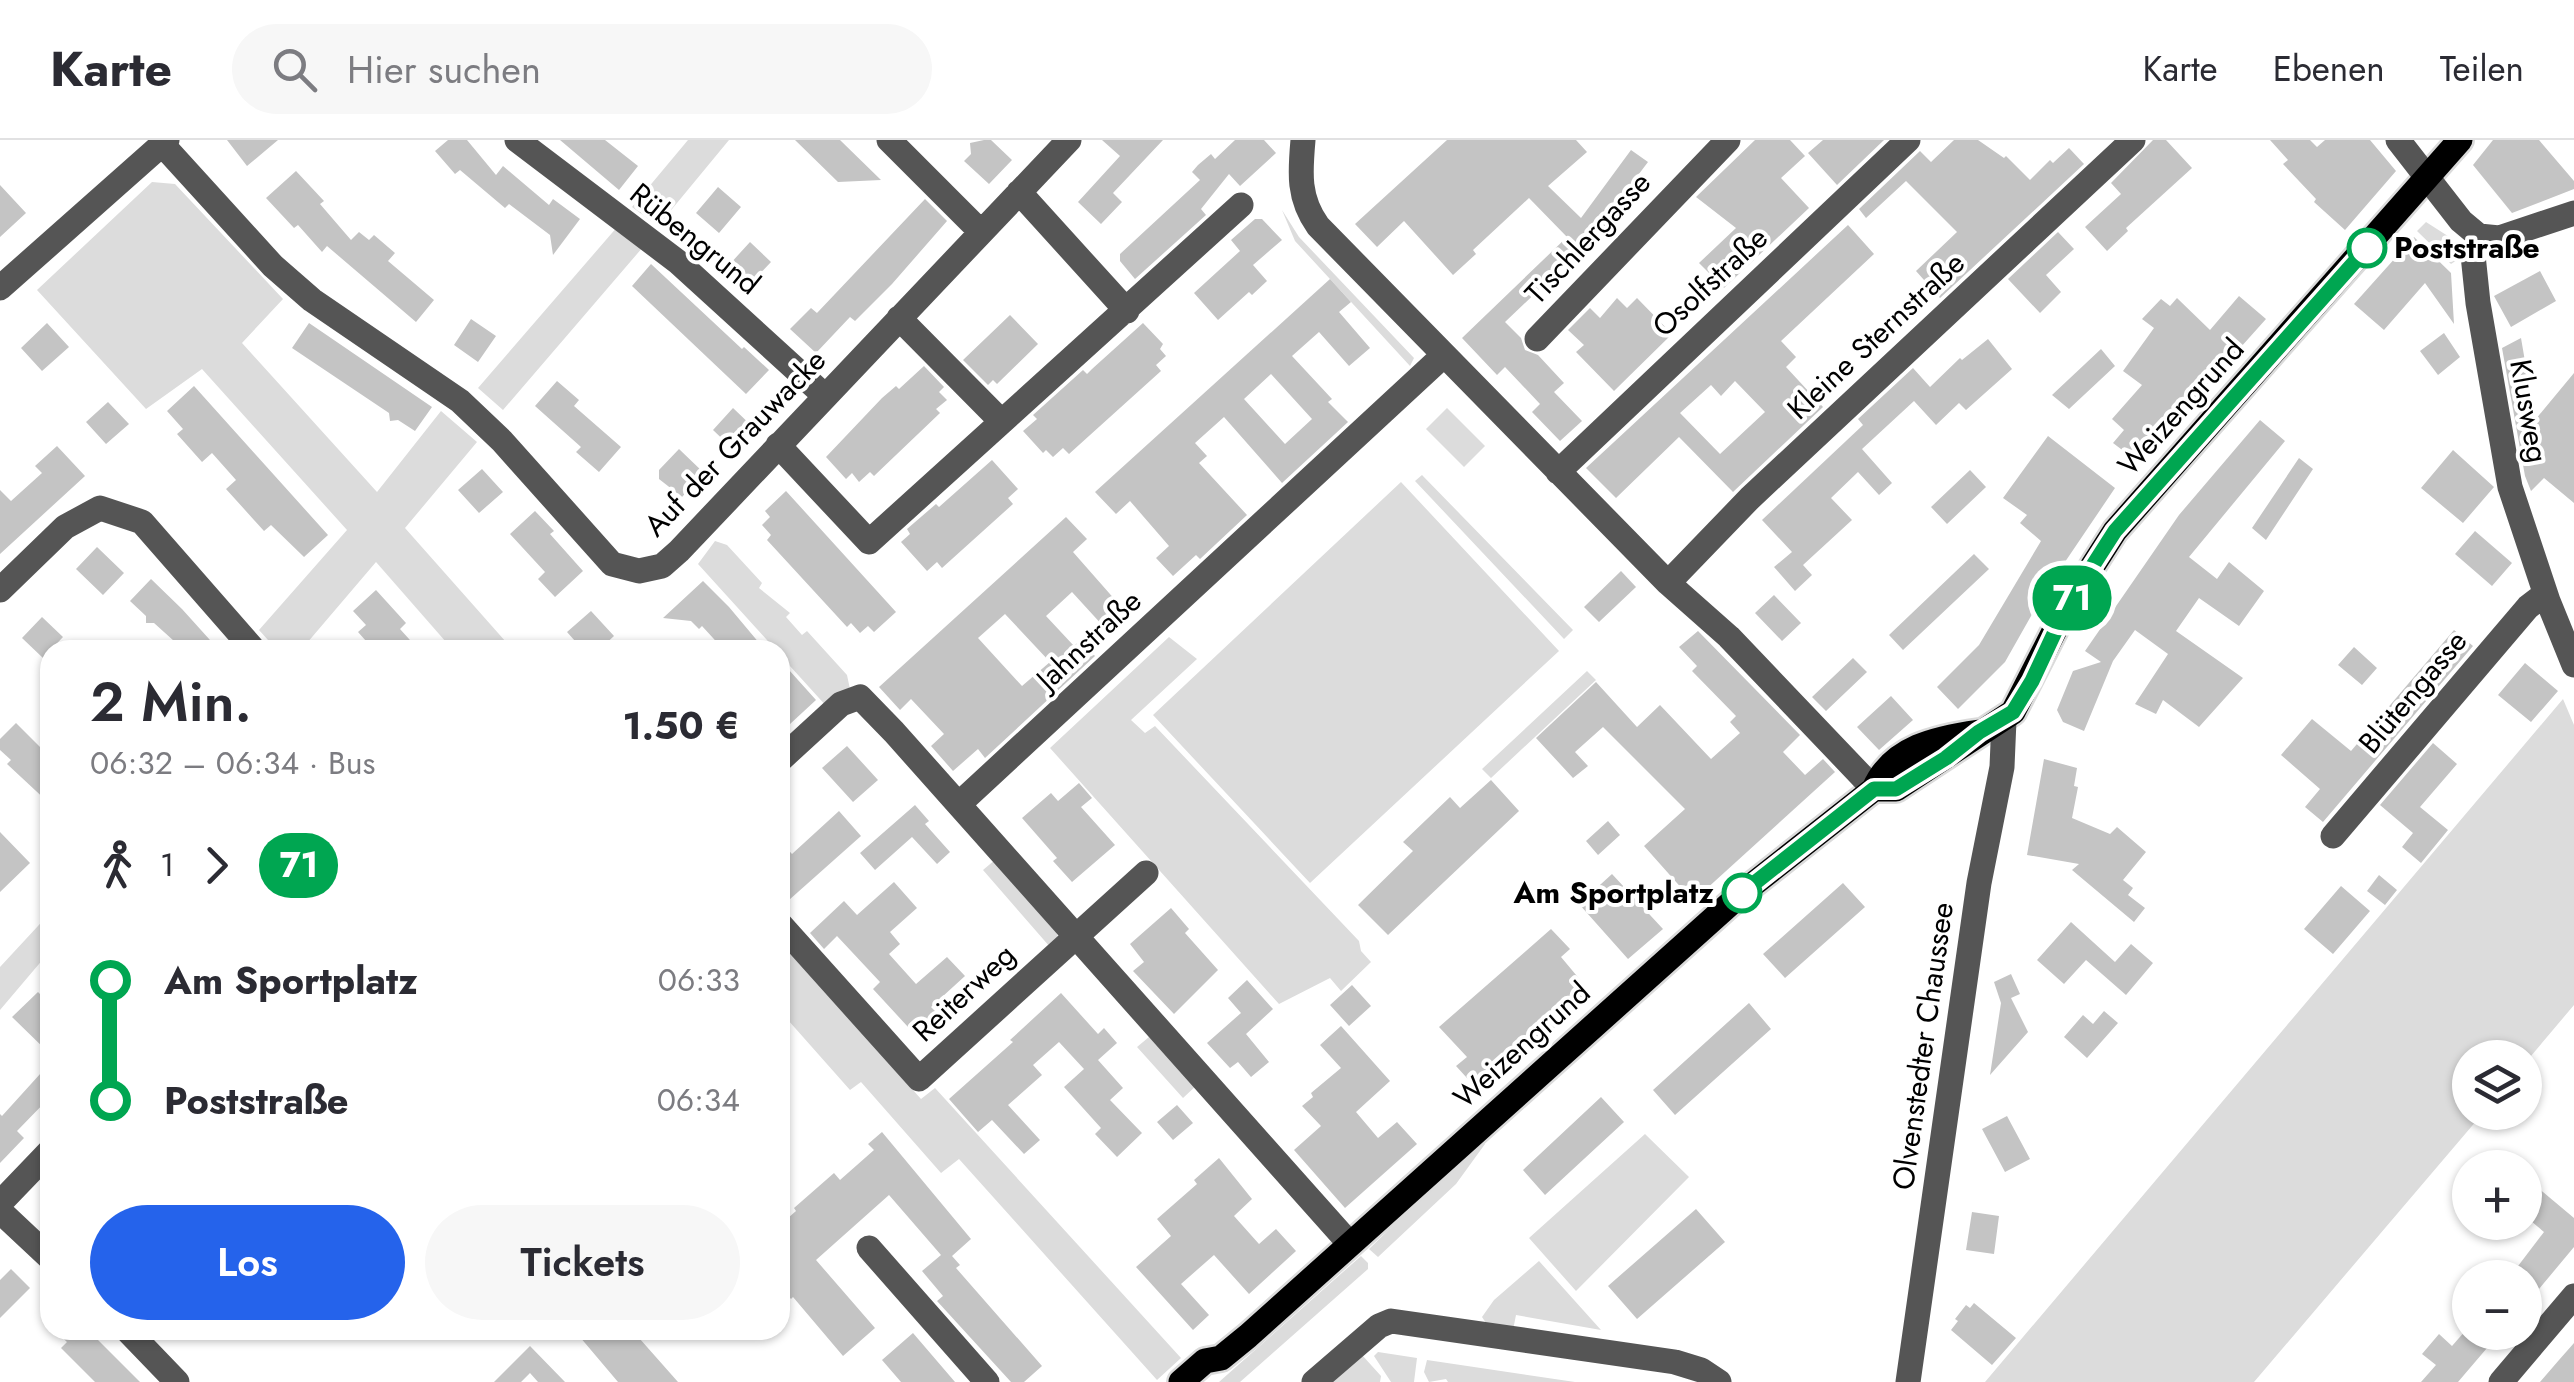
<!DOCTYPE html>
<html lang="de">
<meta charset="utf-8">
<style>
body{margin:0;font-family:Jost,sans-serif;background:#f7f7f7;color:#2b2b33;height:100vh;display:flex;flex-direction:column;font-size:38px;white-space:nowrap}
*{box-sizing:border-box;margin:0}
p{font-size:32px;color:#7c7c81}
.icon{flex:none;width:55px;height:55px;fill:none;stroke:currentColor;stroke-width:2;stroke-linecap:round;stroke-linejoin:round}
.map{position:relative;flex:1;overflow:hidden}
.drawer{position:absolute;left:40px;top:500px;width:750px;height:700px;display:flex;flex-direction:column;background:#fff;border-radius:30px;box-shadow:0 2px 8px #0004}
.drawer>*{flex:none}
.badge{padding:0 20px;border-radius:32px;font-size:35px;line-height:65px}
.buttons{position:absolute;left:2452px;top:900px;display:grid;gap:20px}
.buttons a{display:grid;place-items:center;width:90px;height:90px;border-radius:50%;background:#fff;box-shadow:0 2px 8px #0004;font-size:50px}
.map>.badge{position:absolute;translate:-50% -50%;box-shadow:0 0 0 5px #fff}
.legs{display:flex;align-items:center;gap:15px;height:110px;padding:0 50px;font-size:32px}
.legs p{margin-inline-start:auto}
.head{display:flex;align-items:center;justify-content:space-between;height:170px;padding:0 50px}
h1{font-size:55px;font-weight:600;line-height:75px}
.cta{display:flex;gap:20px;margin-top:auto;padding:20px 50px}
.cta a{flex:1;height:115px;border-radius:60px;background:#2563eb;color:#fff;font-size:40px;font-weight:600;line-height:115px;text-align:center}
.cta a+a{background:#f7f7f7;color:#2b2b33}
ul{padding:0 50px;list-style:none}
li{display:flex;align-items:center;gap:35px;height:120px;font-size:38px}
li i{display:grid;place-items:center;width:15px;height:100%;margin:0 12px;background:currentColor}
li i::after{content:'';width:25px;height:25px;margin:-12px;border:8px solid;border-radius:50%;background:#fff}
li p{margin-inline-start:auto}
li:first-child i{background:linear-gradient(#0000 50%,currentColor 0)}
li:last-child i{background:linear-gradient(currentColor 50%,#0000 0)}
header{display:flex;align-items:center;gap:60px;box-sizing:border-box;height:140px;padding:0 50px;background:#fff;border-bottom:2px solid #e1e1e2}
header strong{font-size:48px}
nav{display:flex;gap:55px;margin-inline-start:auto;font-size:35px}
.search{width:700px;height:90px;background:#f7f7f7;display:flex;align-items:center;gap:25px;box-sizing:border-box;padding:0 35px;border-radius:55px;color:#7c7c81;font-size:38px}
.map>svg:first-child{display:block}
.green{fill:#dcdcdc}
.building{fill:#c4c4c4;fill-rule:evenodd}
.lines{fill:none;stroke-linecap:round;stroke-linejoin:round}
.major-casing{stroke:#dbdbdb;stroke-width:30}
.minor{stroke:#555;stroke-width:25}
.major{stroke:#000;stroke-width:25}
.line-1-casing{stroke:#fff;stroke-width:22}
.line-1{stroke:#00a651;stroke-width:15}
.stop-1-dot{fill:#fff;stroke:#00a651;stroke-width:5}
.labels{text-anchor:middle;stroke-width:8;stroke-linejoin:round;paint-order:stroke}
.street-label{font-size:30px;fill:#000;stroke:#fff}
.stop-label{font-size:30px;font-weight:bold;fill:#000;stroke:#fff;text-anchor:start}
</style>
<header>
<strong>Karte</strong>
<div class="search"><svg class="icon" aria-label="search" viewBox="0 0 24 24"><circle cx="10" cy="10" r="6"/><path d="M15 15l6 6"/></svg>Hier suchen</div>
<nav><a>Karte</a><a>Ebenen</a><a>Teilen</a></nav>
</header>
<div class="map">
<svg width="2574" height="1242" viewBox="0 0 2574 1242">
<rect width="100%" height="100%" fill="#fff"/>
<path class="green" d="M688 0H729L658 86 632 67Z
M152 42 175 44 283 159 242 203 377 352 441 271 477 302 405 388 513 510H453L376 422 301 510H277L259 490 347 390 202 229 146 269 37 150Z
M1282 70 1299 97 1414 218 1410 226 1295 101Z
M2426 82 2451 98 2457 120 2451 124 2417 91Z
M618 86 643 107 503 270 478 248Z
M1447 268 1485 306 1464 327 1426 289Z
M1422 335 1573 490 1564 499 1415 341Z
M1401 342 1559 511 1310 743 1153 575Z
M715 401 727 405 762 443 759 448 790 473 786 477 802 495 807 491 847 535 851 554 828 568 780 515V510H776L698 424Z
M1169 497 1197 519 1131 580 1145 593 1155 586 1359 801 1361 811 1371 822 1341 851 1330 838 1279 864 1050 608Z
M1587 531 1596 540 1491 638 1482 629Z
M2563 559 2574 585V865L2525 923V918H2470V972L2483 973 2254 1242H1985Z
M996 719 1058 789 1057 802 1050 807 983 730Z
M50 773V811L0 870V827Z
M780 801 921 959 935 948 1181 1218 1157 1240 959 1019 941 1033 861 942 850 950 780 871Z
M1149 897 1198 944 1183 958 1137 907Z
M1645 994 1689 1037 1576 1151 1529 1098Z
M1480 1001 1485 1004 1456 1044 1378 1117 1369 1109Z
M1361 1116 1368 1123V1129L1240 1242H1219Z
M1539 1121 1601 1190 1516 1175 1513 1190 1488 1186 1482 1177 1494 1160Z
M1378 1212 1417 1218 1414 1242H1391L1374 1216Z
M1362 1215 1381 1236 1380 1242H1332Z
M1427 1220 1575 1242H1448L1446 1239 1429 1242 1424 1232Z"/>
<path class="building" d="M227 0H278L247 26Z
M448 0H467L496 35 503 26 549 65 553 59 580 79 553 115 550 95 509 64 505 68 460 30 455 34 435 11Z
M560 0H605L638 26 619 50Z
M795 0H840L881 40 838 42Z
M984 0H991L1012 20 989 44 964 21 971 14 970 3Z
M1102 0H1163L1113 53 1122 62 1101 84 1078 62 1120 16Z
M1235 0H1264L1276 13 1240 46 1229 34 1201 69 1206 75 1135 139 1120 121V114L1200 40 1192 32 1198 25 1211 14 1215 19Z
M1447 0H1576L1587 12 1548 46 1581 78 1631 10 1648 22 1604 80 1608 84 1505 182 1521 198 1525 210 1538 215 1564 243 1554 252 1582 281 1560 301 1532 272 1540 264 1505 227 1497 235 1462 198 1567 97 1529 58 1473 110 1476 114 1453 135 1404 81 1377 107 1355 84Z
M1755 0H1790L1805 16 1781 38 1809 68 1724 148 1699 123 1736 88 1696 57Z
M1823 0H1884L1837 45 1808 13Z
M1954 0H1978L2004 18 2006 16 2030 40 2050 20 2053 23 2069 8 2084 24 1940 158 1916 131 1957 92 1906 41 1866 78 1859 69 1920 11 1931 22Z
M2153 0H2166L2192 28 2126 88 2128 91 2107 111 2085 87 2121 54 2111 43Z
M2270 0H2310L2317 7 2325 0H2370L2396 31 2345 90 2314 62 2316 59 2283 24 2288 20Z
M2493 0H2539L2574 41V49L2512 73 2473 25Z
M296 31 324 61 320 64 351 100 359 92 369 100 374 95 395 113 388 121 434 160 416 182 327 106 322 112 298 85 294 88 266 58Z
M0 45 26 73 0 97Z
M718 47 741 67 719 93 696 73Z
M925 59 947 81 892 144 855 181 850 177 816 213 790 189 811 168 817 173Z
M1255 79H1262L1282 100 1253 125 1267 141 1252 155 1249 152 1218 180 1194 153 1240 111 1231 100Z
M1848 85 1874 114 1781 201 1796 217 1786 227 1823 267 1733 352 1679 297 1616 358 1586 328ZM1735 241 1765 272 1720 314 1680 273 1711 245 1721 256Z
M2058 92 2074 109 2046 135 2061 152 2040 173 2008 139Z
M2414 97 2451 133 2454 184 2425 143 2384 190 2354 164Z
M750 102 771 122 750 144 729 125Z
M651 124 742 209 744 207 769 230 746 254 632 146Z
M2540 131 2556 161 2511 187 2494 156Z
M1330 139 1351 162 1339 172 1370 208 1349 226 1319 192 1292 216 1332 259 1328 262 1348 282 1282 343 1224 277 1195 303 1207 316 1199 323 1247 375 1200 419 1196 415 1173 436 1156 418 1169 406 1130 361 1116 374 1095 352ZM1271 234 1312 279 1285 304 1244 259Z
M2239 156 2266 179 2138 322 2113 303 2124 290 2112 279 2142 245 2123 231 2154 188 2142 179 2161 159 2170 166 2177 158 2210 190Z
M1617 158 1627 168 1637 158 1672 194 1614 251 1576 212 1584 205 1568 190 1590 168 1600 178Z
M1010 175 1038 204 997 244 993 240 988 245 963 220Z
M471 179 496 196 478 222 454 205Z
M47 183 69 207 42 231 21 208Z
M309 183 432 267 415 291 398 280 390 281 389 273 292 208Z
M1143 183 1163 204 1160 209 1166 216 1156 225 1161 231 1069 314 1063 308 1053 317 1046 310 1043 313 1023 291 1037 279 1033 275 1083 230 1087 234 1092 229Z
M2444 193 2460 217 2438 235 2420 211Z
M2521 198 2535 280 2574 233V363L2544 338 2531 351 2525 336 2502 208Z
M1988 199 2012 229 1966 270 1959 263 1936 285 1914 261 1862 309 1892 343 1879 355 1858 332 1831 358 1852 380 1803 425 1812 435 1795 451 1774 427 1792 412 1762 380 1863 285 1858 279 1913 228 1930 247 1960 218 1962 220Z
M2101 209 2115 226 2069 269 2052 255Z
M924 226 944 247 939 252 947 260 936 269 940 273 874 336 870 332 859 342 852 333 846 339 826 317 882 258 896 246 899 249Z
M557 241 579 260 574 266 621 307 599 332 576 312 581 307 535 266Z
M194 246 328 395 304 417 271 385 264 391 226 349 236 340 212 313 202 322 177 294 183 289 167 271Z
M108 262 129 284 106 304 86 282Z
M733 268 756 290 735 311 713 290Z
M2260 280 2285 301 2189 417 2217 439 2229 422 2264 451 2239 486 2199 458 2176 491 2243 538 2199 587 2163 560 2156 574 2135 564 2168 514 2135 490 2113 521 2084 591 2063 582 2057 570 2073 531 2101 522 2085 511 2179 375Z
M2048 296 2115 348 2044 453 2005 522 1958 569 1937 547 1979 505 2041 401 2020 383 2027 375 2003 358Z
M57 306 85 336 0 414V350L11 361 42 333 35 326Z
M679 309 704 333 682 357 659 339V330Z
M2453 310 2494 347 2463 383 2421 348Z
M2299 318 2313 329 2266 400 2252 388Z
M992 320 1018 349 1008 358 1013 364 942 428 937 422 927 431 901 402 910 394 907 389 936 364 939 367Z
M482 329 503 352 479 373 458 350Z
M1970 330 1986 347 1947 384 1931 367Z
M786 351 896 472 874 492 868 486 860 493 851 483 847 487 767 400 771 395 762 385 770 377 765 371Z
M535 371 554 391 550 394 583 431 555 457 538 439 545 432 510 394Z
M1066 377 1087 399 1073 412 1124 470 1104 487 1072 452 1046 476 1074 506 1080 500 1095 516 985 618 978 609 953 631 931 606 944 594 911 559 900 570 879 547ZM1005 474 1050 522 1022 546 978 498Z
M2475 391 2512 423 2492 446 2455 414Z
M97 407 124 433 103 455 76 429Z
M1974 414 1989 429 1903 510 1889 495Z
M1621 431 1636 447 1599 482 1584 467Z
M151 439 182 469 219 510H184L154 483H146V476L130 461Z
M703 441 729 467 765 510H724L702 486 699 489 691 481 663 478Z
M376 450 406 483 400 489 419 510H374L358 492 366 485 353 471Z
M1774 455 1801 483 1782 501 1755 473Z
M591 471 614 496 599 510H583L567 492Z
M42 477 63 497 43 518 22 498Z
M2454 490 2473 506 2323 682 2305 667 2320 649 2281 615 2312 579 2351 611Z
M1698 491 1800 595 1783 612 1805 635 1823 619 1835 632 1693 761 1644 706 1685 669 1603 587 1575 612 1588 626 1573 638 1536 598 1596 542 1637 587 1660 565 1711 619 1740 593 1730 582 1736 576 1692 531 1697 526 1679 507Z
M2354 507 2377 528 2362 545 2338 525Z
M1853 518 1867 532 1826 571 1812 557Z
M780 520 816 560 790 584 780 573Z
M2525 523 2558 551 2531 582 2498 555Z
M1891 556 1913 580 1879 610 1857 587Z
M16 583 50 617V664L7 624 11 620 0 610V599Z
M2433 603 2457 624 2420 667 2448 690 2421 723 2402 707 2413 693 2380 665Z
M847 606 878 640 853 662 822 628Z
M2044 619 2077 628 2074 646 2078 647 2072 678 2110 694 2117 687 2146 712 2123 740 2133 748 2128 755 2145 768 2134 782 2072 730 2079 724 2027 715Z
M1491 640 1519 671 1388 795 1358 765 1413 711 1403 702 1450 657 1460 668Z
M1079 643 1092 658 1081 667 1115 705 1072 742 1053 721 1057 718 1022 678 1051 653 1058 661Z
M915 665 929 681 925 684 950 712 937 724 912 697 875 730 860 713Z
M839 671 861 696 780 768V701L792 714Z
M1608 681 1620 695 1598 715 1586 701Z
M0 692 30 723 0 752Z
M1612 734 1663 789 1628 819 1579 764Z
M2379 735 2397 750 2385 765 2367 751Z
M894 742 917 768 890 792 900 804 889 814 916 844 947 817 965 836 931 867 943 879 920 900 873 849 880 842 837 796 824 809 810 793 844 761 857 775Z
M1843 743 1865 767 1785 838 1763 814Z
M2341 746 2370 771 2333 814 2304 789Z
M1171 768 1189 789 1185 793 1218 830 1174 874 1133 831 1144 822 1130 804Z
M2071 782 2115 822 2131 804 2153 823 2126 855 2086 820 2064 844 2037 820Z
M1551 789 1570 809 1561 817 1592 854 1528 912 1523 907 1477 949 1456 926 1467 917 1439 887Z
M2011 834 2020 854 2011 858 2028 892 1990 935 2001 863 1994 842Z
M1247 840 1273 869 1246 894 1269 922 1251 937 1238 922 1230 928 1207 903 1241 873 1228 858Z
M1352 845 1371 866 1349 886 1330 865Z
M38 852 50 864V914L12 877Z
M1061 853 1098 894 1104 888 1117 903 1098 920 1123 948 1110 960 1142 993 1117 1017 1095 994 1101 988 1064 947 1084 929 1059 902 1033 925 1042 935 1008 965 1040 1000 1024 1014 992 980 978 992 949 959 1013 902 1010 900Z
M1749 863 1771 889 1675 975 1653 950Z
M2104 871 2118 883 2087 918 2064 897 2083 875 2093 884Z
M1341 886 1390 941 1356 972 1378 998 1397 982 1417 1004 1345 1068 1294 1010 1321 986 1302 966 1313 957 1311 953 1341 928 1320 905Z
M50 923V957L17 991 24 998 0 1023V974L2 976Z
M1601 957 1624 982 1545 1055 1523 1030Z
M1177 965 1193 983 1173 1000 1157 982Z
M2007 976 2030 1019 2005 1032 1982 989Z
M882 992 971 1099 952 1116 960 1125 956 1128 1042 1226 1024 1242H1011L937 1161 943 1156 922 1131 941 1115 889 1055 816 1120 875 1188 843 1216 793 1157 791 1159 780 1147V1085L796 1071 794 1068 834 1033 840 1040 874 1010 868 1004Z
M1219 1018 1252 1059 1234 1076 1259 1104 1276 1089 1296 1111 1249 1154 1214 1115 1181 1144 1209 1175 1193 1190 1136 1127 1171 1096 1157 1079 1197 1044 1194 1040Z
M2525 1037 2574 1078V1107L2539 1149 2515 1130 2544 1092 2525 1076Z
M1696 1069 1725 1102 1637 1179 1608 1146Z
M1972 1072 1999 1076 1994 1114 1966 1110Z
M11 1129 30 1148 0 1178V1140Z
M1974 1163 2016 1198 1992 1225 1951 1190 1958 1181 1955 1179 1966 1165 1970 1168Z
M54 1190H88L140 1242H95L61 1208 67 1202Z
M574 1190H632L678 1242H618Z
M2466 1190 2487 1208 2458 1242H2421L2436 1225 2422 1214 2439 1194 2452 1206Z
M913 1193 955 1242H901L882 1220Z
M2574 1203V1242H2540L2559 1220Z
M530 1206 565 1242H538L530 1233 521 1242H494Z"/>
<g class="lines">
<g class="major-casing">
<path id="major" d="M1874 649H1896L2013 572 2067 466 2115 391 2460 0
M1181 1242 1205 1221 1221 1218 1248 1196 1742 753 1874 649C1892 607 1937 598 1979 592"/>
</g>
<path class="minor" d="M517 0 678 122 825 256
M889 0 981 92
M1303 0C1300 33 1298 58 1318 86L1668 443 1729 497 1874 649
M2398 0 2461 81 2479 96
M162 4 273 126 312 160 460 261 502 301 612 424 639 431 662 426 679 411 1069 0
M1019 52 1127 171
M2479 96 2473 115 2478 163 2510 347 2548 461 2574 525
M2479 96 2499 98 2574 73
M0 148 167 0
M899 178 1001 281
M1537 199 1728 0
M778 305 869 402 1241 65
M1558 332 1908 0
M1668 443 1750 358 2133 0
M0 450 65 387 100 368 142 382 254 510
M780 620 841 564 860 557 894 592 1350 1104
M959 664 1444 215
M2333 696 2528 467 2545 454
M780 784 919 939 1146 733
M0 1063 50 1011
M0 1071 50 1118
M869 1108 987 1242
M127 1190 177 1242
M1314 1242 1379 1186 1391 1181 1675 1222 1701 1230 1719 1242
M1908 1242 1979 743 2002 627 2004 580
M2501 1242 2574 1156"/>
<use href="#major" class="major"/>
</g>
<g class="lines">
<g class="line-1-casing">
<path id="line-1" d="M1742 753 1874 649H1896L1946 618 1979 592 2013 572 2032 541 2067 466 2115 391 2367 108"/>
</g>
<use href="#line-1" class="line-1"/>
</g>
<g class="stop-1-dot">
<circle cx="2367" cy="108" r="18"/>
<circle cx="1742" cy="753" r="18"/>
</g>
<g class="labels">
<g class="street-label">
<text transform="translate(1588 98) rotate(-47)" y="10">Tischlergasse</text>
<text transform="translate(695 99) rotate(39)" y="10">Rübengrund</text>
<text transform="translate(1710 142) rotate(-43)" y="10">Osolfstraße</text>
<text transform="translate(1876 196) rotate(-43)" y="10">Kleine Sternstraße</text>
<text transform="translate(2181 267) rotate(-48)" y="10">Weizengrund</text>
<text transform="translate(2529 271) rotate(80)" y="10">Klusweg</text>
<text transform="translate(735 303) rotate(-46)" y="10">Auf der Grauwacke</text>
<text transform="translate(1089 500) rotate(-43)" y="10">Jahnstraße</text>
<text transform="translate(2413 552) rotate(-50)" y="10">Blütengasse</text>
<text transform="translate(964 853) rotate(-43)" y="10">Reiterweg</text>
<text transform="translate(1522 905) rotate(-42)" y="10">Weizengrund</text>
<text transform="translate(1923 906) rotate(-82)" y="10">Olvenstedter Chaussee</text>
</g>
<g class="stop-label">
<text x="2394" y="118">Poststraße</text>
<text x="1714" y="763" text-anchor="end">Am Sportplatz</text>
</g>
</g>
</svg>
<div class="buttons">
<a><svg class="icon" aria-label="layers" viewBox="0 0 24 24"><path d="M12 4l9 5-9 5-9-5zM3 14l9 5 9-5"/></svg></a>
<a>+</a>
<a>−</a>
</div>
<b class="badge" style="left:2072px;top:458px;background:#00a651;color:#fff">71</b>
<section class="drawer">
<div class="head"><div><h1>2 Min.</h1><p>06:32 – 06:34 · Bus</p></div><b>1.50 €</b></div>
<div class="legs"><svg class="icon" aria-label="walk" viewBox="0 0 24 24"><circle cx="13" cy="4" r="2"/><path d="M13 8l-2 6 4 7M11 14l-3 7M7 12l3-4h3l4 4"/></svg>1<svg class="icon" aria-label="forward" viewBox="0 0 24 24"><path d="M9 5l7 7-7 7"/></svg><b class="badge" style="background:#00a651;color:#fff">71</b></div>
<ul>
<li><i style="color:#00a651"></i><b>Am Sportplatz</b><p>06:33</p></li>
<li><i style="color:#00a651"></i><b>Poststraße</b><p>06:34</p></li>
</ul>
<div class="cta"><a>Los</a><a>Tickets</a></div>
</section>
</div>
